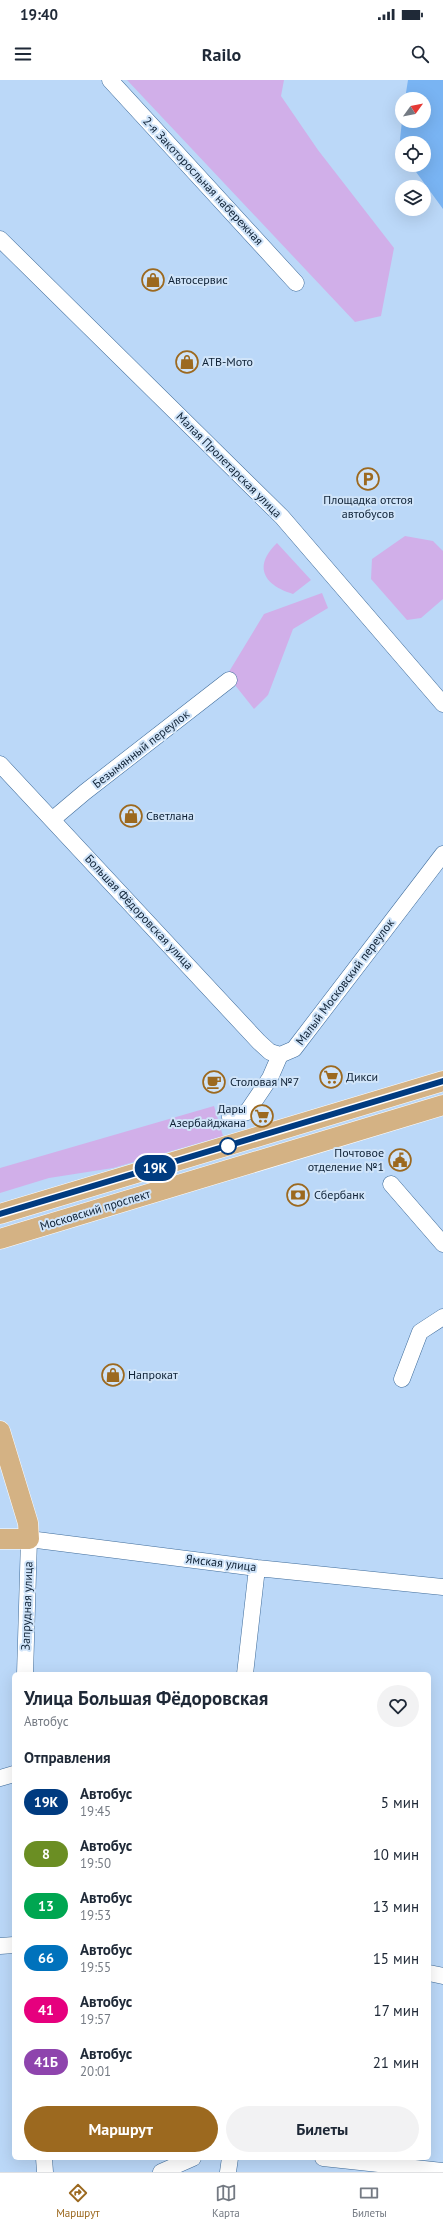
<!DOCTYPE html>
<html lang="ru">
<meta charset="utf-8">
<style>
body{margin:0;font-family:"PT Sans",sans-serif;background:#f2f2f3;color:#1f2937;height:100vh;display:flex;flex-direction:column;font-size:15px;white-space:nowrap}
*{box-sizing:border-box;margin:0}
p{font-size:13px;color:#747a83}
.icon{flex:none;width:22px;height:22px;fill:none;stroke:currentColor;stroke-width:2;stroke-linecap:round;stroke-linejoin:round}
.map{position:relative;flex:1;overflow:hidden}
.details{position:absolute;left:12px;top:1592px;width:419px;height:488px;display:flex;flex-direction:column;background:#fff;border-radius:6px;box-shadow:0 4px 16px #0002}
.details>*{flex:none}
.badge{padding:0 8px;border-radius:13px;font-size:14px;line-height:26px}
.needle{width:26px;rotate:57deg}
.controls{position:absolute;left:395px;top:12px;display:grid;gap:8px}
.controls a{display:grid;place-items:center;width:36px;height:36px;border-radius:50%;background:#fff;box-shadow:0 4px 16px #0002;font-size:20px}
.map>.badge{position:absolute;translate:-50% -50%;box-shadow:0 0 0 2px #fff}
h2{padding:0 12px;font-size:15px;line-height:36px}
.round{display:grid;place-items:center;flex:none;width:42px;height:42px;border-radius:21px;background:#f2f2f3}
.summary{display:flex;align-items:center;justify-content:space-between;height:68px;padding:0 12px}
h1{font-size:19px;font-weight:700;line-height:30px}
.button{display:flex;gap:8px;margin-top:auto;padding:8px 12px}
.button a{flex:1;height:46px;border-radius:24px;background:#9c691f;color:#fff;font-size:16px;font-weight:700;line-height:46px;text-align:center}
.button a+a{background:#f2f2f3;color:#1f2937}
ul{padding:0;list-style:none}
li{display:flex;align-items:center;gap:12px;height:52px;padding:0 12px}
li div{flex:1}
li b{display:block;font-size:15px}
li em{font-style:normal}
li .badge{min-width:44px;font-weight:700;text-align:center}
.status{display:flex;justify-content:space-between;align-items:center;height:28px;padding:0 20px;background:#fff;direction:ltr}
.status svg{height:11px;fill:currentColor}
header{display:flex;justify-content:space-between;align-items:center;height:52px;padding:0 12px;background:#fff;font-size:18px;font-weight:700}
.menu{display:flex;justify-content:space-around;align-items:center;height:56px;border-top:1px solid #e0e1e3;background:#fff;font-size:11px;color:#747a83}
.menu a{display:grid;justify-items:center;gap:2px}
.menu .selected{color:#9c691f}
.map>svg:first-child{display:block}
.green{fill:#d1afe9}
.water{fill:#79b4f3}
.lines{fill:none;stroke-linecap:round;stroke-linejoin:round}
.minor-casing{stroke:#3f6c9b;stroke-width:17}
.major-casing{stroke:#fff;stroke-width:21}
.minor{stroke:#fff;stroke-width:16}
.major{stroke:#d4b284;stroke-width:20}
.line-casing{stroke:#fff;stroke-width:9}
.line{stroke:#003b80;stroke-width:6}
.stop-dot{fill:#fff;stroke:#003b80;stroke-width:2}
.labels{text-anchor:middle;stroke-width:4;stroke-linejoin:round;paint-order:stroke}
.street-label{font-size:12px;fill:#0e2135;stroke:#d0e4f9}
.poi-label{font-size:12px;fill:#0e2135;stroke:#d0e4f9;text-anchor:start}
</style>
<div class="status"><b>19:40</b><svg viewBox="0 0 49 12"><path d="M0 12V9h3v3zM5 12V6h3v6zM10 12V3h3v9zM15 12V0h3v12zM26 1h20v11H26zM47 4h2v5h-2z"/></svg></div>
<header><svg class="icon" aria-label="menu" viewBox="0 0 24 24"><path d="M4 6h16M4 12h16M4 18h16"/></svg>Railo<svg class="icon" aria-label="search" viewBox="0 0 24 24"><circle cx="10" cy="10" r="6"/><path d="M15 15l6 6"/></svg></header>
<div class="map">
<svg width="443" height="2092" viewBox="0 0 443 2092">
<rect width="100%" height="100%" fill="#bbd8f8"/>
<path class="green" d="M127 0H284L281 16 318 70 394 168 381 236 355 242Z
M405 456 433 461 443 471V519L421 538 407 540 371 499 372 479Z
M277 463 311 500 293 514C263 505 253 486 277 463Z
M322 513 328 528 293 549 268 615 254 629 227 595 264 534Z
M214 1026 223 1056 113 1088 49 1098 0 1113V1088Z"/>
<path class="water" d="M408 0H443V129L411 85H424V63H402V72L399 68 402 41H424V19H405Z"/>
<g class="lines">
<g class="minor-casing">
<path id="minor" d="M110 0 296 203
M0 159 282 437 443 624
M0 684 259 962 270 972 280 975
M53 739 85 712 229 600
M280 975 294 969 443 774
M230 1037 247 1032 270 998 280 975
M391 1104 443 1164
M402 1299 420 1252 443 1237
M25 1594 29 1459 257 1488 443 1507
M245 1594 257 1488
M0 1698 14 1694
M0 1866 14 1865
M429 1893 443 1896
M44 2078 45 2092
M323 2078 443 2091
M161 2092 193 2078
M228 2092 230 2078"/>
</g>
<g class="major-casing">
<path id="major" d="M0 1134 443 1001
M0 1159 443 1025
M0 1351 28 1443 29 1459H0"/>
</g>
<use href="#minor" class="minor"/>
<use href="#major" class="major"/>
</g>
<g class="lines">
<g class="line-casing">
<path id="line" d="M0 1134 443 1001"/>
</g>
<use href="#line" class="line"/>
</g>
<defs>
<g id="shop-ring" transform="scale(1.15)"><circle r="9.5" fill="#d0e4f9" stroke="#9c691f" stroke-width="1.5"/><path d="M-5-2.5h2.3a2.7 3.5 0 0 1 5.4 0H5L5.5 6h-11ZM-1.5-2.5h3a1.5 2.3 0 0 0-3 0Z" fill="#9c691f"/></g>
<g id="parking-ring" transform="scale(1.15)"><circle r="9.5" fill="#d0e4f9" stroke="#9c691f" stroke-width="1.5"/><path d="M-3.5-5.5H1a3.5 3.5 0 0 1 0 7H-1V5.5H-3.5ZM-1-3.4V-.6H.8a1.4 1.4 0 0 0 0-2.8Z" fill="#9c691f"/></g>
<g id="supermarket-ring" transform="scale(1.15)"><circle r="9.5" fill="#d0e4f9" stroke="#9c691f" stroke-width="1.5"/><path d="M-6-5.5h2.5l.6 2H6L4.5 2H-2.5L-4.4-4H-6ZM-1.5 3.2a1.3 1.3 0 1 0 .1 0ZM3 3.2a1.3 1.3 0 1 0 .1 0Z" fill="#9c691f"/></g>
<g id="cafe-ring" transform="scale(1.15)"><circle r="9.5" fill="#d0e4f9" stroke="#9c691f" stroke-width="1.5"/><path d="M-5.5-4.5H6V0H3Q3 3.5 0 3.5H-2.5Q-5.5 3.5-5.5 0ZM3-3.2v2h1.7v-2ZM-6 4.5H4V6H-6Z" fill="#9c691f"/></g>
<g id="civic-ring" transform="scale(1.15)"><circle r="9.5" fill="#d0e4f9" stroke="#9c691f" stroke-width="1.5"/><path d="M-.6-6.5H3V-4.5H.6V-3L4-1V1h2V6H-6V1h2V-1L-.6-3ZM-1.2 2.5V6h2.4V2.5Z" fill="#9c691f"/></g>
<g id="bank-ring" transform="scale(1.15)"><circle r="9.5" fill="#d0e4f9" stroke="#9c691f" stroke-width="1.5"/><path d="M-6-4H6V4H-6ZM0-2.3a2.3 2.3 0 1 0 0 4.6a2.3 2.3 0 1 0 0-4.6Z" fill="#9c691f"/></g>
</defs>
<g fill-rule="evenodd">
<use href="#shop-ring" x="153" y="200"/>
<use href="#shop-ring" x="187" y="282"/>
<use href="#parking-ring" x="368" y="399"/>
<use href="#shop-ring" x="131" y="736"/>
<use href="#supermarket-ring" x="331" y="997"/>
<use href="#cafe-ring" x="214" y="1002"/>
<use href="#supermarket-ring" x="262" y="1036"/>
<use href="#civic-ring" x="400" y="1080"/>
<use href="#bank-ring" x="298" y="1115"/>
<use href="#shop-ring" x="113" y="1295"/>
</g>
<circle class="stop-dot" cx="228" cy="1066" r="8"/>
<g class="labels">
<g class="street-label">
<text transform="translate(203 101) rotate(47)" y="4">2-я Закоторосльная набережная</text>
<text transform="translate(229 385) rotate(45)" y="4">Малая Пролетарская улица</text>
<text transform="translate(141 669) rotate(-38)" y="4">Безымянный переулок</text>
<text transform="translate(139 832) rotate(47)" y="4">Большая Фёдоровская улица</text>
<text transform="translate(345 902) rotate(-53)" y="4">Малый Московский переулок</text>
<text transform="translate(95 1130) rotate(-17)" y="4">Московский проспект</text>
<text transform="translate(221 1483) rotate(7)" y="4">Ямская улица</text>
<text transform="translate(27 1526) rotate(-88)" y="4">Запрудная улица</text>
</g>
<g class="poi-label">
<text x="168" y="204">Автосервис</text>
<text x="202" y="286">АТВ-Мото</text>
<text x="368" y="424" text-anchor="middle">Площадка отстоя<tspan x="368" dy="14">автобусов</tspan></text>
<text x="146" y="740">Светлана</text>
<text x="346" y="1001">Дикси</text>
<text x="230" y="1006">Столовая №7</text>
<text x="246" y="1033" text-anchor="end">Дары<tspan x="246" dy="14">Азербайджана</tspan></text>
<text x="384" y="1077" text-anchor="end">Почтовое<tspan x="384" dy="14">отделение №1</tspan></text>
<text x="314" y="1119">Сбербанк</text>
<text x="128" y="1299">Напрокат</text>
</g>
</g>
</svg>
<div class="controls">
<a><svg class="needle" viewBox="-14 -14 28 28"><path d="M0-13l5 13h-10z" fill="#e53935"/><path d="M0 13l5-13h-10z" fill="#747a83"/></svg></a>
<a><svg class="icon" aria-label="locate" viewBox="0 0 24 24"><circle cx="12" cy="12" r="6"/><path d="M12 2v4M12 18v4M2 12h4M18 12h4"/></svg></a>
<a><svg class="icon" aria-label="layers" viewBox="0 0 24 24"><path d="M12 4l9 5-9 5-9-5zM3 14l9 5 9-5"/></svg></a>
</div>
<b class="badge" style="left:155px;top:1088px;background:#003b80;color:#fff">19К</b>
<section class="details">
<div class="summary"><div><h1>Улица Большая Фёдоровская</h1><p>Автобус</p></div><a class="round"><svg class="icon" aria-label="heart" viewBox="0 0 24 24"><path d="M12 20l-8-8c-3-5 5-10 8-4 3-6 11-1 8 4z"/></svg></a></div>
<h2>Отправления</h2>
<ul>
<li><span class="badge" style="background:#003b80;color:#fff">19К</span><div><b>Автобус</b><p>19:45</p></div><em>5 мин</em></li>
<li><span class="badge" style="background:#6b8e23;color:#fff">8</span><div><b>Автобус</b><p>19:50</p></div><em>10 мин</em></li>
<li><span class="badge" style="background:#00a651;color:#fff">13</span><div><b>Автобус</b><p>19:53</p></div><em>13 мин</em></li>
<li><span class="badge" style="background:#0072bc;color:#fff">66</span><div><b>Автобус</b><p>19:55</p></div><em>15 мин</em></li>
<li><span class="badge" style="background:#e6007e;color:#fff">41</span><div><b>Автобус</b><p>19:57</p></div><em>17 мин</em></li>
<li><span class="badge" style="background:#8e44ad;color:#fff">41Б</span><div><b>Автобус</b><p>20:01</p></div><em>21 мин</em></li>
</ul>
<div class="button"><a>Маршрут</a><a>Билеты</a></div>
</section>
</div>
<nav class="menu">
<a class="selected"><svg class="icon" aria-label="directions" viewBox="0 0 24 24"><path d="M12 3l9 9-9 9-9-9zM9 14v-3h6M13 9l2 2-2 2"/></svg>Маршрут</a>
<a><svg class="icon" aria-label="map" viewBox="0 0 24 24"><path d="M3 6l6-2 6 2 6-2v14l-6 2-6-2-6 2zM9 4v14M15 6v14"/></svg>Карта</a>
<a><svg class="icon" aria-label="tickets" viewBox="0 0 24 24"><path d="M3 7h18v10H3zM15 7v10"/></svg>Билеты</a>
</nav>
